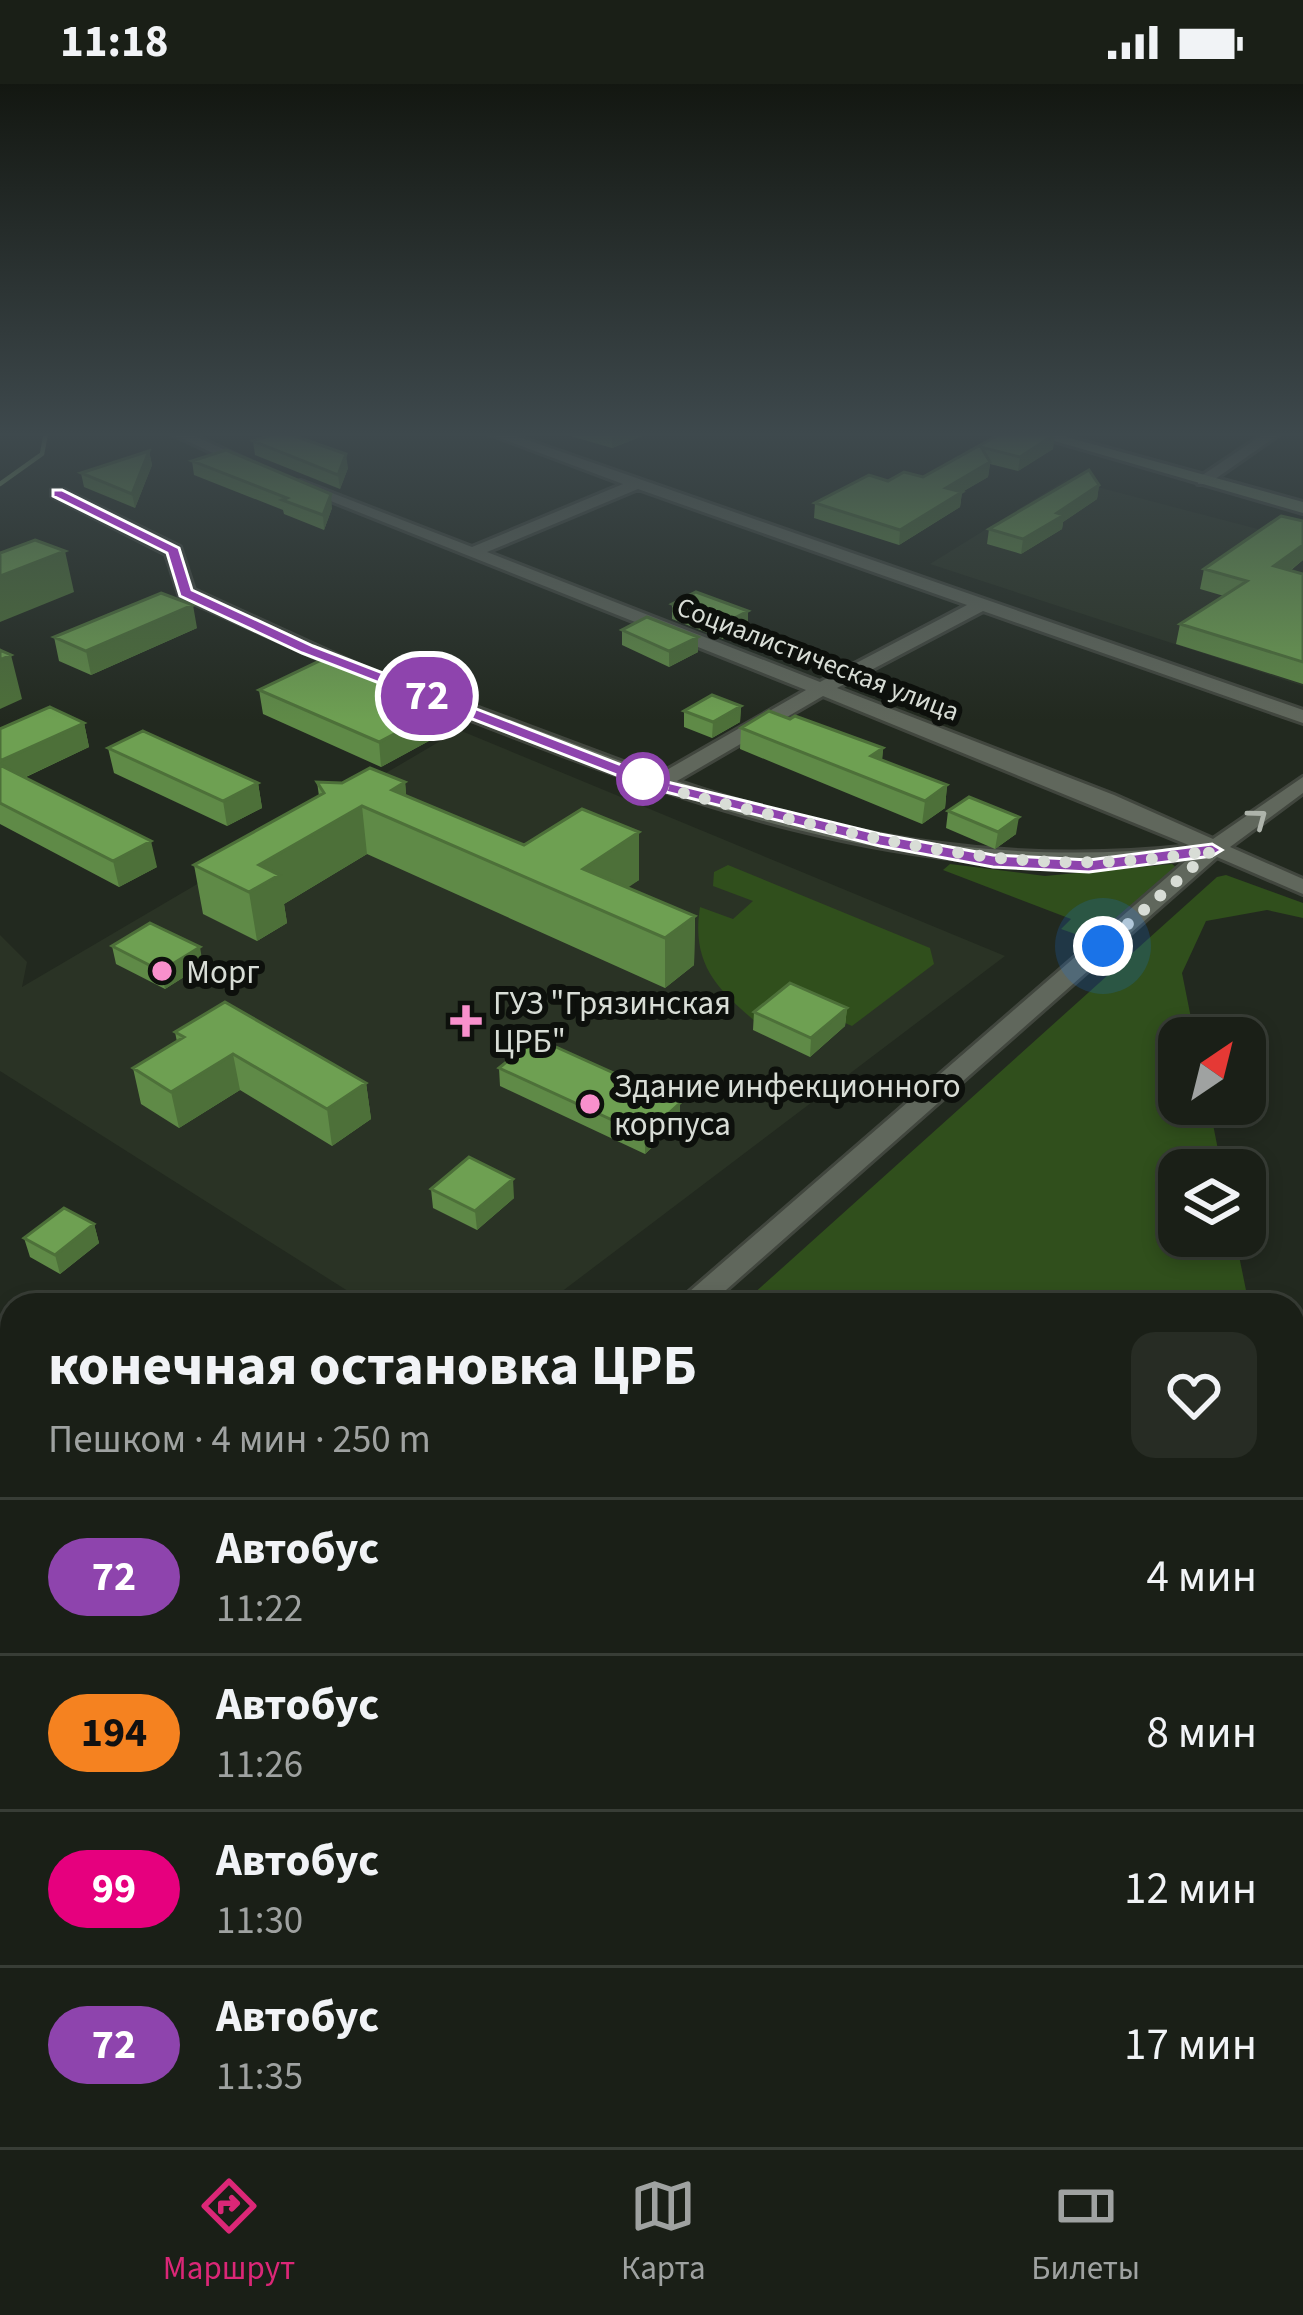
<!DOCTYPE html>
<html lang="ru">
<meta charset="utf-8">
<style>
body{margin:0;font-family:"Source Sans 3",sans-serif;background:#272c24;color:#f1f3f6;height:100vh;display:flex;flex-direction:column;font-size:45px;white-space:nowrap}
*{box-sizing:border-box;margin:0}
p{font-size:39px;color:#9fa2a1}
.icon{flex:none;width:66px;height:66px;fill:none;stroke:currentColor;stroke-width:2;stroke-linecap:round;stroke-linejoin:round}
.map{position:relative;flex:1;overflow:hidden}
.sheet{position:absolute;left:0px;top:1209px;width:1305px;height:855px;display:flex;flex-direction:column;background:#1a1f17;border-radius:36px 36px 0 0;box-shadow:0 6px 18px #0003,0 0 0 3px #383d36}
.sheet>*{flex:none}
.badge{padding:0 24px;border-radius:39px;font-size:42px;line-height:78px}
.needle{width:78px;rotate:35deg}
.tools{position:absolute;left:1158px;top:933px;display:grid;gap:24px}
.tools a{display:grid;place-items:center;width:108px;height:108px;border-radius:24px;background:#1a1f17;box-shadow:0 6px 18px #0003,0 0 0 3px #383d36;font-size:60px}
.you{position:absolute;width:60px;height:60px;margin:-30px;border:9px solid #fff;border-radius:50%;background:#1a73e8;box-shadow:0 0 0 18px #1a73e833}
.map>.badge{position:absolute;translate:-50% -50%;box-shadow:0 0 0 6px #fff}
.round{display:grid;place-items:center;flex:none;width:126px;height:126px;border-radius:24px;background:#272c24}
.head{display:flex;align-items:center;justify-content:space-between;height:204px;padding:0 48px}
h1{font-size:57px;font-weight:700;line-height:90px}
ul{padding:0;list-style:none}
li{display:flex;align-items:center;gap:36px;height:156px;padding:0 48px;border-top:3px solid #383d36}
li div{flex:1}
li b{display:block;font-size:45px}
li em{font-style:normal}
li .badge{min-width:132px;font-weight:700;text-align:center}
.status{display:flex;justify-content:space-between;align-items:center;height:84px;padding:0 60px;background:#1a1f17;direction:ltr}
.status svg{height:33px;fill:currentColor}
.tabs{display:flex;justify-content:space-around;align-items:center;height:168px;border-top:3px solid #383d36;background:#1a1f17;font-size:33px;color:#9fa2a1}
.tabs a{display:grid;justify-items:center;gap:6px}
.tabs .active{color:#db2777}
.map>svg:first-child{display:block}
.built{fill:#2a3325}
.green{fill:#304f1c}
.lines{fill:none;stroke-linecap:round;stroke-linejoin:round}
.stream{stroke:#7c9e66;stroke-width:4.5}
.minor-casing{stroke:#41463e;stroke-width:6}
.secondary-casing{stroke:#41463e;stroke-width:6}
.minor{fill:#60675c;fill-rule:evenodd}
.secondary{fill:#6d7e63;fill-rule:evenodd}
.wall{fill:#5f8a47}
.shaded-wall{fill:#4d7039}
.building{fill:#6ea052;stroke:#4d7039;stroke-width:3}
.oneway{stroke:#aeb4ab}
.line{fill:#8e44ad;stroke:#fff;stroke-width:3}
.walk{stroke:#d8ddd6;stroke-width:12;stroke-dasharray:0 21.6}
.stop-dot{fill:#fff;stroke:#8e44ad;stroke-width:6}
.poi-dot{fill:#f890cc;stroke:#0d100c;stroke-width:4.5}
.labels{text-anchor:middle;stroke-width:12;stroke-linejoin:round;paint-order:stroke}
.far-street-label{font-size:27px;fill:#d8ddd6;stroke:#0d100c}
.poi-label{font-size:33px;fill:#d8ddd6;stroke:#0d100c;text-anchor:start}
</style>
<div class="status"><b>11:18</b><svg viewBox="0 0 49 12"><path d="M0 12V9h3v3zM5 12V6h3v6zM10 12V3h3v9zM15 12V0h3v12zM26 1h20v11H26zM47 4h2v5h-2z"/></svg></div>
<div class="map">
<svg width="1303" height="2063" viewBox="0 0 1303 2063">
<rect width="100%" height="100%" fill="#22291f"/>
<path class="built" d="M1067 395 1303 457V602L930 480Z
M459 646 1005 872 544 1221H370L0 987V851L27 878 22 903Z"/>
<path class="green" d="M950 780 1045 792 1172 780 1177 784 1101 851H1078L1061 845 1071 835 943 786Z
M728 781 930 864 934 880 852 942 788 914 756 938C717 905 691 880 700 823L733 835 753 817 713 802 714 788Z
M1226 791 1303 819V834L1267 826 1206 837 1182 889 1195 954H1179V1020H1209L1222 1086H1179V1152H1235L1249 1221H741L1217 793Z
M0 1506H12V1791L0 1815Z"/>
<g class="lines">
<path class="stream" d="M0 400 42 370 46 349"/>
<g class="minor-casing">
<path id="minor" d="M170 349H188L258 381 245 384Z
M487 349H507L1303 626V639L983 527 837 604 1114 711 1213 755 1303 693V709L1230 763 1303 795V810L1217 773 709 1221H674L1188 775C899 809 654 708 392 605V597H406L658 691 806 606 288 400 301 397 472 463 623 400ZM638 405 967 521 820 598 487 468ZM823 612 1191 762C1012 782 847 755 677 697Z
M1265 349H1281L1208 400H1198V394Z
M52 406H64L180 463 194 506 367 585 351 589 180 513 166 470 52 412Z
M0 1437H12V1465H0Z
M12 1817V1879L0 1884V1822Z
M0 1957 12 1958V2002L0 2001Z
M718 2052H871L876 2063H723Z"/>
</g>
<g class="secondary-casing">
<path id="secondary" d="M1027 349H1052L1303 418V429Z"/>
</g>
<use href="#minor" class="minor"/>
<use href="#secondary" class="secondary"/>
</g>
<path class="wall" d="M560 349H650L612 364Z
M1002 349 1053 365 1018 387 990 380 988 393 962 408 960 423 899 461 814 434 815 419 888 397 923 393Z
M253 357 348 384 340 405 255 371Z
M149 367 152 381 135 424 84 403 81 389Z
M192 377 332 424 324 446 284 430 283 426 194 391Z
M1099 401 1097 415 1063 438 1062 445 1021 470 987 460 989 445Z
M1303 476 1290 487 1303 490V600L1176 560 1180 540 1224 512 1200 505 1204 485Z
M672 520 748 527V542L723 555 672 535Z
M197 544 91 591 59 577 54 553Z
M622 546 698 568 669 583 622 561Z
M259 606 451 645 381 683 263 630Z
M741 622 740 638 712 654 684 643V627Z
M790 635 883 664 882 677 947 701 945 724 922 740 740 665 741 644Z
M84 639 89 663 24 694 157 783 119 803 0 740V645Z
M108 664 258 699 262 724 227 742 114 689Z
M317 698H405L406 711 524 761 639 796 627 803 695 832 694 881 665 904 367 770 284 820 287 839 257 857 203 830 194 781 319 712Z
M948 727 1016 750 995 765 946 744Z
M112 862 203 881 165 905 116 880Z
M847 924 845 942 810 973 753 946 754 928Z
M175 948 366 999 371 1035 332 1062 240 1006 179 1044 141 1020 133 984 177 958Z
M499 984 680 1037 645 1070 500 1002Z
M431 1105 514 1114 477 1146 433 1124Z
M94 1140 99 1159 60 1190 30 1173 24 1154Z
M1293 1870 1303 1871V1977L1293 1976Z"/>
<path class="shaded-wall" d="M618 349H650L612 364V351Z
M1055 350 1053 365 1018 387 1020 373Z
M149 367 152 381 135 424 132 410Z
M346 370 348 384 340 405 338 391Z
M990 378 988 393 962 408 960 423 899 461 900 446 946 404Z
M1099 401 1097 415 1063 438 1062 445 1021 470 1023 455 1057 429Z
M331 410 332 424 324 446 323 431Z
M1303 461V476L1270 502 1274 482Z
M65 467 74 508 0 538V492Z
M193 521 197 544 91 591 86 567Z
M748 527V542L723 555V540Z
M698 553V568L669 583V567Z
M11 571 22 615 0 625V576Z
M449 621 451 645 381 683 379 658Z
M741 622 740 638 712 654 713 638Z
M84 639 89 663 2 704 0 696V677Z
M883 664 881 686 871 672Z
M405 698 409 743 392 706Z
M258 699 262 724 227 742 223 717Z
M947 701 945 724 922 740 925 717Z
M362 722 367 770 284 820 287 839 257 857 249 808 259 781Z
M1019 733 1016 750 995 765 998 748Z
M639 748V796L597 825 583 785Z
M151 757 157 783 119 803 113 777Z
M695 832 694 881 665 904V854Z
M200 863 203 881 165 905 161 887Z
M847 924 845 942 810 973 811 954Z
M233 970 240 1006 179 1044 171 1008Z
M366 999 371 1035 332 1062 327 1025Z
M680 1019V1037L645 1070V1051Z
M513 1095 514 1114 477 1146 475 1127Z
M94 1140 99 1159 60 1190 55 1171Z
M78 2052H92L88 2063H75Z
M221 2052H230L228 2063H218Z"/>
<path class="building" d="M277 349H286L346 370 338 391 253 357Z
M1002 349H1047L1055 350 1020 373 981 363 990 378 946 404 962 408 900 446 815 419 869 391 888 397 904 388 923 393Z
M226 366 331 410 323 431 282 416 287 414 192 377Z
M149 367 132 410 81 389Z
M1089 386 1099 401 1057 429 1064 431 1023 455 989 445Z
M1281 432 1303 437V461L1274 482 1303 490V578L1180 540 1247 497 1204 485Z
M35 456 65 467 0 492V469Z
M696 508 748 527 723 540 672 520Z
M161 509 193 521 86 567 54 553Z
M647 533 698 553 669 567 622 546Z
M0 566 11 571 0 576Z
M330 572 449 621 379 658 259 606Z
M712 611 741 622 713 638 684 627Z
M50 623 84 639 0 677V645Z
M769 627 790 635 795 632 883 664 871 672 947 701 925 717 741 644Z
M143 647 258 699 223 717 108 664Z
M0 681 151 757 113 777 0 719Z
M370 684 405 698 392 706 524 761 582 725 639 748 583 785 695 832 665 854 362 722 259 781 279 791 249 808 194 781 324 709 317 698 342 699Z
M969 713 1019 733 998 748 948 727Z
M150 839 200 863 161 887 112 862Z
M790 899 847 924 811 954 754 928Z
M225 918 366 999 327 1025 233 970 171 1008 133 984 184 953 175 948Z
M536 954 680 1019 645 1051 499 984Z
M469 1073 513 1095 475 1127 431 1105Z
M64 1124 94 1140 55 1171 24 1154Z
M1293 1870 1303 1871V1959L1293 1958Z
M0 2028 12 2029V2052H78L75 2063H0Z
M166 2052H221L218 2063H163Z"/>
<defs><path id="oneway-chevron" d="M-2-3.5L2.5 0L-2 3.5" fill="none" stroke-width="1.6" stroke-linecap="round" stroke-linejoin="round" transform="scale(3)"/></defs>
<use class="oneway" href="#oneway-chevron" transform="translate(1258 734) rotate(-37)"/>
<linearGradient id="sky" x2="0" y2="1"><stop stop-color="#131711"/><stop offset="0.55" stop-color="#3e494d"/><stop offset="1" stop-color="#3e494d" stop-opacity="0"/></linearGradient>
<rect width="1303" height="637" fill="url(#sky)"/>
<path class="line" d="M53 406H62L179 464 192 506 313 562 663 697 880 750 993 771 1089 776 1212 760 1222 766 1212 772 1089 788 993 783 880 762 650 704 302 569 180 512 167 469 53 412Z"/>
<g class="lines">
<path class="walk" d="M643 695C691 714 744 724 794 736 940 770 1063 794 1212 766L1103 862"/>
</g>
<circle class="stop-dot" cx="643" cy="695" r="24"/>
<g class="poi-dot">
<circle cx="162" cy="887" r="12"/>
<path d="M460 919h12v12h12v12h-12v12h-12v-12h-12v-12h12z"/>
<circle cx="590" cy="1020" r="12"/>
</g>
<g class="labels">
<g class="far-street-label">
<text transform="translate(818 575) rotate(21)" y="9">Социалистическая улица</text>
</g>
<g class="poi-label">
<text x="186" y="899">Морг</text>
<text x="493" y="930">ГУЗ "Грязинская<tspan x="493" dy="38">ЦРБ"</tspan></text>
<text x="614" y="1013">Здание инфекционного<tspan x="614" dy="38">корпуса</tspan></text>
</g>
</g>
</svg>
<div class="tools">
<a><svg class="needle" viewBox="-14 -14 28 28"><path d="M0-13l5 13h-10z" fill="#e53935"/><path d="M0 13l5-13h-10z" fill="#9fa2a1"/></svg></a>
<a><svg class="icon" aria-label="layers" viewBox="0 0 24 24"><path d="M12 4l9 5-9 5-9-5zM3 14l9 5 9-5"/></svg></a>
</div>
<div class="you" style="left:1103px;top:862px"></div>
<b class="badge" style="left:427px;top:612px;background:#8e44ad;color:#fff">72</b>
<section class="sheet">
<div class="head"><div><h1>конечная остановка ЦРБ</h1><p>Пешком · 4 мин · 250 m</p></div><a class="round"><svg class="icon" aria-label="heart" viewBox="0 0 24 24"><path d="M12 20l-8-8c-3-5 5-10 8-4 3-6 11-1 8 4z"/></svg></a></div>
<ul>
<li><span class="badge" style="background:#8e44ad;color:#fff">72</span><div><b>Автобус</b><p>11:22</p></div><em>4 мин</em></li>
<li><span class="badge" style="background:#f58220;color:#111">194</span><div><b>Автобус</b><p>11:26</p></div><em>8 мин</em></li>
<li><span class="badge" style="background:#e6007e;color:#fff">99</span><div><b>Автобус</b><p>11:30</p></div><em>12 мин</em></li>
<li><span class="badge" style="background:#8e44ad;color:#fff">72</span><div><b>Автобус</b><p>11:35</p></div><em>17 мин</em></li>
</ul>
</section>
</div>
<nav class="tabs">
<a class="active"><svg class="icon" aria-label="directions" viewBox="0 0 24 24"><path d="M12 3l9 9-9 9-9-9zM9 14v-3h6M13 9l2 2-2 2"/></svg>Маршрут</a>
<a><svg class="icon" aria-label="map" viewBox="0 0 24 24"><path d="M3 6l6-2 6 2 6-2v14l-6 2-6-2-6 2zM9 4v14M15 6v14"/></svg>Карта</a>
<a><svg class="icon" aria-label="tickets" viewBox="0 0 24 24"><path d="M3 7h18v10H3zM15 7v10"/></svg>Билеты</a>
</nav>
